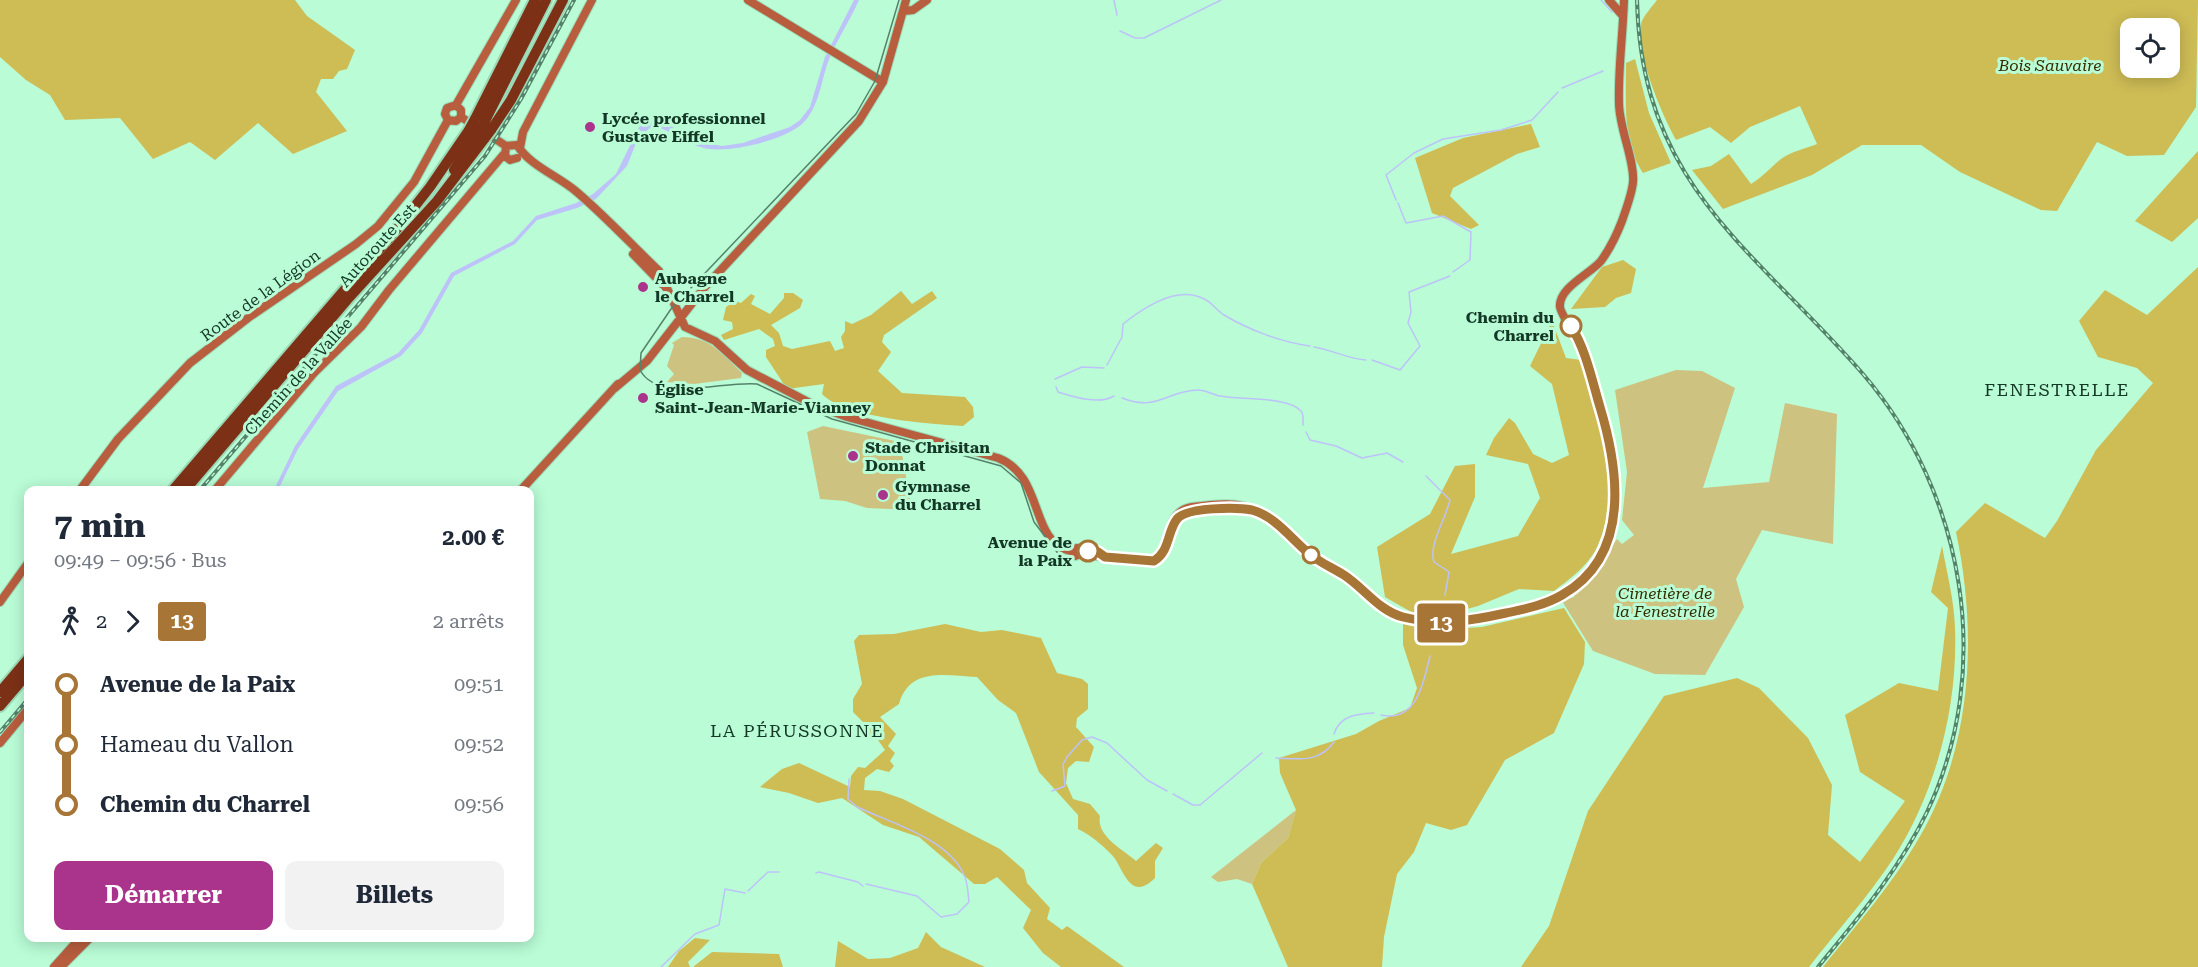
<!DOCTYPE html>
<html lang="fr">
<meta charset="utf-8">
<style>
body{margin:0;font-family:"Roboto Serif",serif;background:#f2f2f3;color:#1f2937;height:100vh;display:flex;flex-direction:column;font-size:22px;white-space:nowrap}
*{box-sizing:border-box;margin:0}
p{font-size:20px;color:#747a83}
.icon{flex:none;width:33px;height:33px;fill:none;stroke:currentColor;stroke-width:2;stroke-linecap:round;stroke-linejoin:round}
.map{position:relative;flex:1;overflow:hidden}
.details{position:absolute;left:24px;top:486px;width:510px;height:456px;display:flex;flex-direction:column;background:#fff;border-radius:12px;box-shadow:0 3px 15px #0003}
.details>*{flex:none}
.badge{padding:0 12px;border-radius:4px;font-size:21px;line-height:39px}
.controls{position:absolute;left:2120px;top:18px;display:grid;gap:12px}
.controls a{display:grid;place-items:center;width:60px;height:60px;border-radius:12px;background:#fff;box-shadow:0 3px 15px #0003;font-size:30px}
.map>.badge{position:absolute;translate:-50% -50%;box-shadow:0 0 0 3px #fff}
.legs{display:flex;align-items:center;gap:9px;height:66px;padding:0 30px;font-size:20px}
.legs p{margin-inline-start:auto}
.summary{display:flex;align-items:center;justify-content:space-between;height:102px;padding:0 30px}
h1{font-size:33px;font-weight:700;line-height:45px}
.primary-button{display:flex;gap:12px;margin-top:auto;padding:12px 30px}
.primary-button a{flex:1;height:69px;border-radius:12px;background:#aa348c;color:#fff;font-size:24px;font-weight:700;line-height:69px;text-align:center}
.primary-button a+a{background:#f2f2f3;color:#1f2937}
ul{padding:0 30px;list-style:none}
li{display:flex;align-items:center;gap:21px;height:60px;font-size:22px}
li i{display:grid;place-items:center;width:9px;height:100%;margin:0 8px;background:currentColor}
li i::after{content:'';width:15px;height:15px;margin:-8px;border:4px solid;border-radius:50%;background:#fff}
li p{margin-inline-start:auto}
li:first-child i{background:linear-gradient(#0000 50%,currentColor 0)}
li:last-child i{background:linear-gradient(currentColor 50%,#0000 0)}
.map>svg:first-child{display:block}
.green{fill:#cec281}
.forest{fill:#cebc55;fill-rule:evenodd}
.water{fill:#bdc3f9}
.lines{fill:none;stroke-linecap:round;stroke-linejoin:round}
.stream{stroke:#bdc3f9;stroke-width:1.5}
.secondary-casing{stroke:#9bd9b6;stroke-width:10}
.highway-casing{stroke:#9bd9b6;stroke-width:14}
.secondary{stroke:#b85d3e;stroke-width:8}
.highway{stroke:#7c3116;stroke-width:10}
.tram{stroke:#54836a;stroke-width:1.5}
.rail-casing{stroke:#54836a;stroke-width:4}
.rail{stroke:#b9fcd6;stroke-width:1.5;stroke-dasharray:4.5;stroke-linecap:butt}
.highway-bridge-casing{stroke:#9bd9b6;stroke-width:14;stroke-linecap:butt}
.highway-bridge{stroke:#7c3116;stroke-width:10}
.line-1-casing{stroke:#fff;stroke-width:14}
.line-1{stroke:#a77535;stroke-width:9}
.poi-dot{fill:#aa348c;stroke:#b9fcd6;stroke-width:2}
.stop-1-dot{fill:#fff;stroke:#a77535;stroke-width:3}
.labels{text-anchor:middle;stroke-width:6;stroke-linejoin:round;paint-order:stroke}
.park-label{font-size:16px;font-style:italic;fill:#362e00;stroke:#b9fcd6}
.poi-label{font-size:16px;font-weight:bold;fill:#143826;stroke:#b9fcd6;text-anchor:start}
.street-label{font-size:16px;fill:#143826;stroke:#b9fcd6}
.stop-label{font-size:16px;font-weight:bold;fill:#143826;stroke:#b9fcd6;text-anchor:end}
.neighbourhood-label{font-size:18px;letter-spacing:1.5px;fill:#143826;stroke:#b9fcd6}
</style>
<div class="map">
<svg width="2198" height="967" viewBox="0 0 2198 967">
<rect width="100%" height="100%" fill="#b9fcd6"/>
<path class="green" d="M682 337C710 337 723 354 742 373L741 378 694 384 667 382 674 374 667 366 674 345 672 343Z
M1676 370 1702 371 1735 388 1703 488 1769 482 1785 403 1837 414 1833 544 1762 530 1736 579 1744 607 1705 675 1655 674 1593 651 1562 601 1574 597 1576 589 1595 570 1617 539 1622 544 1634 535 1622 520 1627 472 1615 390Z
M823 426 900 442 912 510 867 508 845 501 820 499 807 432Z
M1296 810 1288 838 1261 863 1252 884 1237 879 1218 882 1211 877Z"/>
<path class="forest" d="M0 0H295L307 16 355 50 347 69 339 71 333 79H321L316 92 347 131 293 154 258 123 215 160 190 142 153 159 120 118 65 120 50 95 26 80 0 57Z
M1657 0H2198L2196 107 2164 155 2127 156 2097 142 2057 211 2041 210 1960 172 1921 145H1862L1812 175 1723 209 1692 170 1711 166 1729 154 1751 184C1763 177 1770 168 1781 159 1792 151 1805 149 1817 144L1800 106 1750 127 1731 143 1710 127 1676 140C1662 115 1635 52 1641 24 1643 16 1652 7 1657 0ZM2130 28H2169V68H2130Z
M1635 59 1649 113 1671 163 1643 173C1622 141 1626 100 1626 63Z
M1531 124 1540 147 1517 154 1453 188 1450 196 1479 225 1471 229 1432 213 1415 158 1463 138Z
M2198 151V218L2172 242 2135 221Z
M1623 260 1636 269 1631 293 1616 298 1605 307 1571 309 1602 267Z
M2198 267V967H1823C1858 923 1896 880 1923 831 1973 741 1977 630 1956 532L1985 503 2045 538 2057 521 2096 450 2153 383 2137 368 2098 357 2079 321 2105 290 2147 315Z
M901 291 912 304 932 291 937 298 884 335 882 342 891 352 878 371 902 393 965 397 973 407 974 417 963 426C930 424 845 418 822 394L824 384 787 389 766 357V350L775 346 773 339 759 329 724 340 721 335 733 329 732 322 723 320 726 307 735 301 741 303 751 294 755 296 751 304 770 314 784 298V293H793L803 300 800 308 771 325 779 333 783 346 792 349 830 341 835 351 844 348 841 337 845 331V321L852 324 871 315Z
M1552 321 1566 358 1581 360C1599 414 1623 490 1598 545 1590 564 1570 579 1554 591L1519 589 1478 606 1435 618 1413 613 1385 597 1377 547 1430 514 1455 466 1475 464V497L1451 554 1518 536 1540 498 1528 464 1486 455 1494 438 1509 418 1515 423 1533 454 1552 463 1569 455 1552 384 1530 366Z
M1942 546C1947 573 1954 600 1955 628 1958 707 1936 792 1893 859 1868 897 1837 931 1809 967H1521L1549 926 1588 811 1664 696 1737 678 1759 688 1808 738 1832 785 1828 835 1860 862 1905 801 1860 772 1845 715 1899 683 1938 691 1948 608 1931 592Z
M1564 608 1585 642 1584 664 1554 733 1505 760 1467 825 1451 830 1426 823 1414 852 1397 874 1384 937 1382 967H1288L1252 884 1261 863 1288 838 1296 810 1280 773 1279 758 1356 734 1379 721 1410 708 1417 688 1403 645V620L1450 629 1482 627Z
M945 624 981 632 1002 630 1041 638 1057 673 1082 679 1088 684V709L1077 718 1076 727 1094 747 1089 762 1076 761 1068 768 1066 783 1073 799 1090 804 1100 816C1096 836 1122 849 1136 861L1156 843 1163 848 1155 861V878C1129 904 1123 866 1112 855 1102 845 1091 835 1078 829V815L1039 772 1016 713 998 700 977 677C945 675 909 667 899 704L880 717 896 734 888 746 895 753 890 761 894 766 889 772 877 769 865 778 864 790 880 791 903 799 1000 849 1024 870 1027 883 1050 908 1047 919 1062 930 1067 926 1124 967H1061L1043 953 1023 928 1031 910 997 877 985 884H974L919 837 883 825 842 798 818 803 789 793 760 787 782 769 799 763 850 787 851 776 858 767 865 768 885 750 878 740 869 737 865 724 853 712V699L862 684 854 641 859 635 894 634Z
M926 932 941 947 985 967H835L838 941 868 959 890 958 918 948Z
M695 938 710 940 688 962 690 967H668L679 951Z
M712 952 779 954 783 967H693Z"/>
<path class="water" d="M854 0H859C850 21 836 41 828 62 821 82 819 106 804 122 787 140 728 154 704 148 685 143 674 133 658 127H651L638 138 627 166 596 199 577 208 537 220 515 244 454 276 422 333 401 356 338 391 298 449 278 490H274L295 446 336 386 398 353 419 330 451 273 513 241 536 216 576 203 593 194 616 174 639 127 647 122H663L700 142 722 146 743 143 790 127 800 120 810 107 825 57Z"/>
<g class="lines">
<path class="stream" d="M1114 0 1117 15
M1601 0 1612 12
M1120 31 1135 38H1144L1221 0
M1562 88 1603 71
M1396 200 1386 175 1414 153 1443 139 1501 130 1532 120 1558 92
M1398 203 1406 223 1443 216 1471 232 1470 260 1453 272
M1314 347C1333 350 1348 359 1366 360
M1372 360 1400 370 1420 346 1408 323 1411 312 1409 292 1450 276
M1107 365 1122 337 1123 324C1143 308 1176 286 1202 298 1211 301 1216 310 1224 315 1249 330 1281 342 1310 346
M1055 379 1082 367 1104 368
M1056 387 1058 392C1074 397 1099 405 1114 396
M1122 398C1157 412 1168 390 1198 390 1206 390 1213 395 1220 396 1239 400 1288 396 1301 411 1304 414 1303 420 1303 425
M1306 432 1310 440 1336 446 1362 458 1387 453 1403 462
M1426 476 1450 500C1446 518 1428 546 1434 562L1449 572 1445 595
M1381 715C1417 723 1424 681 1430 656
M1334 734C1340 715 1357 714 1374 713
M1276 758C1299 759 1319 763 1334 742
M849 779 848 799 857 807C891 823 949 839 964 875 968 883 968 894 969 902L957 914 941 917 917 896 866 884
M1052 791 1065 786 1063 764 1067 757 1082 740 1092 737 1107 743 1147 780 1167 791
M1173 794 1193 805H1200L1262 753
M816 873 819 872 858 882 863 886
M748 891 768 872H779
M661 967 695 934 719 925 725 889 745 893"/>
<g class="secondary-casing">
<path id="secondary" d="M748 0 883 82
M1609 0 1623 16
M904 11 913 10 927 0
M456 105 516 0
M461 117 475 126
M448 120 456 121 461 117V110L456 105
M448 120 445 114 447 108 456 105
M485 132 506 146
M520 148 523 132 592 0
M517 158 510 160 505 156 506 146 517 145C531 167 559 176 578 193 607 218 632 245 659 271L685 327 715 341 747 370 812 404 847 417 998 458C1045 476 1029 543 1071 551
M633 254 667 289
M615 388 647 361 704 288 859 121 883 82 906 0
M80 490 118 439 190 363 248 318 356 244 378 226 414 182 448 120
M215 490 314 373 361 327 389 290 504 154
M521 490 618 384
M1080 554 1078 548 1071 549 1075 556 1080 554 1147 562
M1145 562C1179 557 1158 513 1192 507 1206 505 1229 502 1243 506 1268 513 1285 532 1303 549 1316 561 1332 567 1346 577 1359 586 1369 598 1381 606 1400 619 1425 623 1447 624 1470 624 1493 616 1515 611 1653 580 1618 458 1585 357 1581 345 1560 313 1560 307 1558 288 1590 274 1601 261 1609 250 1617 234 1622 221 1626 209 1632 194 1633 182 1635 161 1619 128 1619 103 1618 69 1623 34 1624 0
M0 602 28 563
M0 743 28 709
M54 967 80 938
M61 967 90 938"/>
</g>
<g class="highway-casing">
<path id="highway" d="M475 119 535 0
M483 125 546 0
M491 130 511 100 563 0
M454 170 478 133
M173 490 401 224 430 187 469 130
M185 490 347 300 437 201 485 138
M0 692 28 659
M0 706 28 673"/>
</g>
<use href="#secondary" class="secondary"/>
<use href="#highway" class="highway"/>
<path class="tram" d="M899 0 875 81 856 114 671 309 641 353 640 370C658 404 726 380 757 384L832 419 1001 466 1021 483 1034 522 1060 556"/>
<g class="rail-casing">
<path id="rail" d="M1637 0C1641 185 1754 249 1863 374 1965 493 1995 669 1927 812 1899 870 1858 918 1818 967
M200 490 485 156 521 99 574 0
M0 732 28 699"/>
</g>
<use href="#rail" class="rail"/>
<g class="highway-bridge-casing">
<path id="highway-bridge" d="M469 130 475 119
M478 133 483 125
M485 138 491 130"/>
</g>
<use href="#highway-bridge" class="highway-bridge"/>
</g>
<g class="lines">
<g class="line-1-casing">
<path id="line-1" d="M1088 551 1098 552 1105 557 1154 561C1170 551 1167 532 1177 519 1187 507 1237 507 1252 510 1274 516 1290 537 1306 551 1318 562 1331 567 1344 575 1364 588 1379 611 1403 617 1439 626 1470 621 1506 613 1525 609 1545 605 1562 595 1631 556 1619 470 1600 407 1592 380 1586 350 1571 326"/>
</g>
<use href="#line-1" class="line-1"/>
</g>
<g class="poi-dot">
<circle cx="590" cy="127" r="6"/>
<circle cx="643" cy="287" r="6"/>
<circle cx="643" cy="398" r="6"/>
<circle cx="853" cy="456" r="6"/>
<circle cx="883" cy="495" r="6"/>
</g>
<g class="stop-1-dot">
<circle cx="1571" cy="326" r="10"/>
<circle cx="1088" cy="551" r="10"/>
<circle cx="1311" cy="555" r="8"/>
</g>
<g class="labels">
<g class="park-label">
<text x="2050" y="71">Bois Sauvaire</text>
<text x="1665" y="599">Cimetière de<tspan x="1665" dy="18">la Fenestrelle</tspan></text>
</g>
<g class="poi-label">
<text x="602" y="124">Lycée professionnel<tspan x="602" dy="18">Gustave Eiffel</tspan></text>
<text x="655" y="284">Aubagne<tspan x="655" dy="18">le Charrel</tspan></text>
<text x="655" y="395">Église<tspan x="655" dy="18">Saint-Jean-Marie-Vianney</tspan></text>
<text x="865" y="453">Stade Chrisitan<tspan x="865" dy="18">Donnat</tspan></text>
<text x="895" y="492">Gymnase<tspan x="895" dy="18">du Charrel</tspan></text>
</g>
<g class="street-label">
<text transform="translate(377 245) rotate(-48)" y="6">Autoroute Est</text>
<text transform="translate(260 295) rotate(-36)" y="6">Route de la Légion</text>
<text transform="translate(298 376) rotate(-48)" y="6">Chemin de la Vallée</text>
</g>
<g class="stop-label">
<text x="1554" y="323">Chemin du<tspan x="1554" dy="18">Charrel</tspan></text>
<text x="1072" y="548">Avenue de<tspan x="1072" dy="18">la Paix</tspan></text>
</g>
<g class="neighbourhood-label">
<text x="2057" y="396">FENESTRELLE</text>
<text x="797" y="737">LA PÉRUSSONNE</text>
</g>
</g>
</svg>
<div class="controls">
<a><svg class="icon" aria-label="locate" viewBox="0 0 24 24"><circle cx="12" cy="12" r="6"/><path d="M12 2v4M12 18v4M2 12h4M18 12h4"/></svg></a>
</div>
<b class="badge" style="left:1441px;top:623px;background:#a77535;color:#fff">13</b>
<section class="details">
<div class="summary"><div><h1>7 min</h1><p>09:49 – 09:56 · Bus</p></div><b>2.00 €</b></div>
<div class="legs"><svg class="icon" aria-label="walk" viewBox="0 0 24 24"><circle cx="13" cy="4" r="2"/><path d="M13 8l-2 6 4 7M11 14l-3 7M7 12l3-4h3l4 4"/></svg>2<svg class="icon" aria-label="forward" viewBox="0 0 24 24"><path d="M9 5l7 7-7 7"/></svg><b class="badge" style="background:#a77535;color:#fff">13</b><p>2 arrêts</p></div>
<ul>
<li><i style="color:#a77535"></i><b>Avenue de la Paix</b><p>09:51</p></li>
<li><i style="color:#a77535"></i><span>Hameau du Vallon</span><p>09:52</p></li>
<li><i style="color:#a77535"></i><b>Chemin du Charrel</b><p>09:56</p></li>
</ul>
<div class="primary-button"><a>Démarrer</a><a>Billets</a></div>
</section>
</div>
